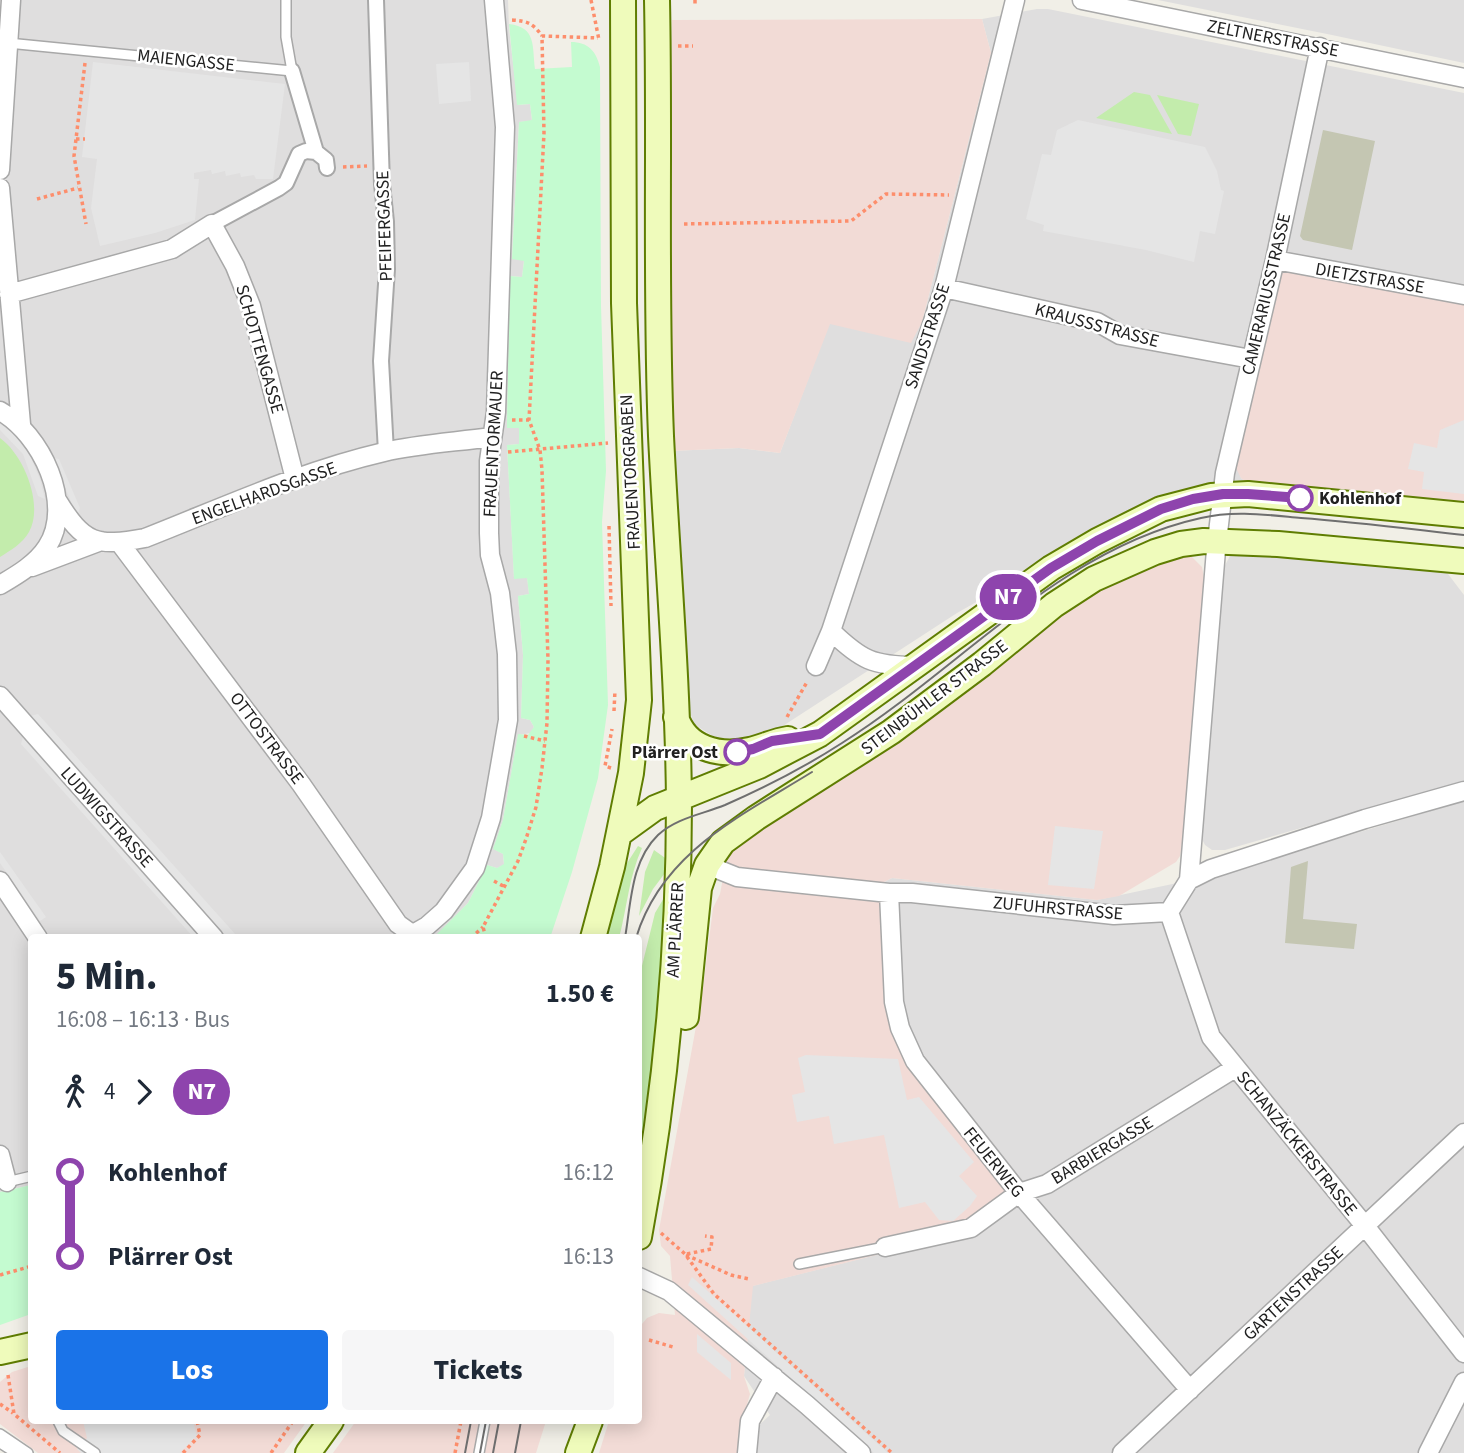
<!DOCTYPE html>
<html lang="de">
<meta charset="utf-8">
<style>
body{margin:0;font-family:"Source Sans 3",sans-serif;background:#f6f6f7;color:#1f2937;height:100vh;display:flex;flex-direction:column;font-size:26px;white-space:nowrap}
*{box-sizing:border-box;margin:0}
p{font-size:23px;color:#747a83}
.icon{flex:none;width:38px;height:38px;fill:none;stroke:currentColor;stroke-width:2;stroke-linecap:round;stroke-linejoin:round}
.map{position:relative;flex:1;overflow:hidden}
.side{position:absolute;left:28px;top:934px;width:614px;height:490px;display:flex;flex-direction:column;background:#fff;border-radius:7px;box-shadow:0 4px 18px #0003}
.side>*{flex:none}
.badge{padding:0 14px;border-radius:23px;font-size:24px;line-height:46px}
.map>.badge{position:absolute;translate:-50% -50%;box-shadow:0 0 0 4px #fff}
.legs{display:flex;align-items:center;gap:10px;height:77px;padding:0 28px;font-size:23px}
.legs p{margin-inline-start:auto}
.head{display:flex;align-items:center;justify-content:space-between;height:119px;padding:0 28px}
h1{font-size:38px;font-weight:800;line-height:52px}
.cta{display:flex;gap:14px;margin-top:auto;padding:14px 28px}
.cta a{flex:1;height:80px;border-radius:7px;background:#1a73e8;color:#fff;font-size:28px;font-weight:800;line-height:80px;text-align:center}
.cta a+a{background:#f6f6f7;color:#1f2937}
ul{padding:0 28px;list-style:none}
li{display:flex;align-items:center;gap:24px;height:84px;font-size:26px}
li i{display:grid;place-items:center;width:10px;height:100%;margin:0 9px;background:currentColor}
li i::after{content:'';width:18px;height:18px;margin:-9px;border:5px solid;border-radius:50%;background:#fff}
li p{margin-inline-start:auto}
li:first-child i{background:linear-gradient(#0000 50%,currentColor 0)}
li:last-child i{background:linear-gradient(currentColor 50%,#0000 0)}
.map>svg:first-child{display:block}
.residential{fill:#dfdede}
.commercial{fill:#f2dbd6}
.construction{fill:#c4c6b2}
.grass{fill:#c3ecac}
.park{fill:#c4fbd0}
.parking{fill:#e5e5e5}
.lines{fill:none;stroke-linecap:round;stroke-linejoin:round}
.service-casing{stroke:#a8a8a8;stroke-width:12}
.pedestrian-casing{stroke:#a8a8a8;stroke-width:18}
.minor-casing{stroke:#a8a8a8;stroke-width:21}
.secondary-casing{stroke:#5f7d02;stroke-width:28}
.path{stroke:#fd8e6c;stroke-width:3.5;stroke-dasharray:3.5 3.5;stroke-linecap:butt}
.service{stroke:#fff;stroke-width:9}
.pedestrian{stroke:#fff;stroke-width:14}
.minor{stroke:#fff;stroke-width:18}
.secondary{stroke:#effbbb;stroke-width:24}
.tram{stroke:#6f6f6f;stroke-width:2}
.line-1-casing{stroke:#fff;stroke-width:16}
.line-1{stroke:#8e44ad;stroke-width:10}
.stop-1-dot{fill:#fff;stroke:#8e44ad;stroke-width:3.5}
.labels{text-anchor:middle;stroke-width:5;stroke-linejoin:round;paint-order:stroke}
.street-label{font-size:18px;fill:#212121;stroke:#fff}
.stop-label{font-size:18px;font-weight:bold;fill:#212121;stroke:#fff;text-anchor:start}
</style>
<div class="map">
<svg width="1464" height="1453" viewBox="0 0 1464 1453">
<rect width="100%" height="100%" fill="#f1efe7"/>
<path class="residential" d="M0 0H508L509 29 518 105 530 104 532 121 519 122 512 258 524 260 522 277 511 276 507 428 519 427V444L507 445 511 519 514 578 527 577 529 594 518 596 523 655 521 718 530 720 534 727 531 733 518 735 503 820 494 849 503 854 504 865 497 868 487 865 468 903 438 934 441 938H32L31 1185 0 1192Z
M1158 0H1464V63L1332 35Z
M1037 9H1048L1464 93V297L1283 262 1236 463 1241 478 1246 482 1122 519 957 613 772 733 743 742 719 740 700 728 694 723 689 710 670 451 739 448 780 453 829 324 922 322 991 53 982 19Z
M1242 552 1445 570 1464 595V781L1225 850H1212L1205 845 1199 833 1223 569 1230 556Z
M1464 801V1453H752L757 1427 770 1415 744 1376 752 1286 976 1230 904 1055 889 1004 884 882 892 878 1097 900 1215 875Z"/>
<path class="commercial" d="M982 19 991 53 922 322 911 343 830 324 780 453 739 448 670 451 668 327 672 20Z
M1284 262 1464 298V505L1246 482 1241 478 1236 468 1237 461Z
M1189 554 1202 567 1206 589 1184 831 1180 856 1176 862 1119 896 1097 900 892 878 884 882 889 1004 904 1055 1011 1194 976 1230 753 1286 744 1376 750 1394 739 1433 738 1453H599L609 1421H639V1330L642 1324 647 1318 659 1313 675 1315 670 1256 661 1246 659 1230 703 988 713 908 720 894 726 862 734 847 1113 576Z
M31 1366 32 1421H307L284 1453H38L0 1424V1382L12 1372Z
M356 1421H546L536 1453H333Z"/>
<path class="construction" d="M1323 130 1375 141 1352 250 1303 240 1300 236Z
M1308 861 1303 919 1357 924 1354 949 1285 943 1291 867Z"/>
<path class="grass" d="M1134 92 1150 95 1172 134 1096 118Z
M1157 95 1199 104 1191 136 1178 134Z
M0 438C24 455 44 505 29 532 22 544 11 550 0 557Z
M638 846 642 848C629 876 627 908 619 938H607L622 871Z
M654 850 668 860V869L653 889 639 916 645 872Z
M668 891 667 960 639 1185V978L655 913Z"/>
<path class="park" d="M509 24C537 27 532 47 535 69L572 67 571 42C588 42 596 51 600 67L601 306 606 471 602 522 608 705 598 778 572 872 550 938H441L437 934 468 903 487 865 497 868 504 864 503 854 493 849 503 820 518 734 528 735 534 727 530 720 521 718 523 655 518 596 529 594 527 578 514 579 507 445 519 444V428H507V420L510 276 522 277 524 261 512 259 519 122 532 120 530 104 517 105Z
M31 1185V1314L0 1325V1192Z"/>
<path class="parking" d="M93 62 285 84 273 179H256L254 175 241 177 240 173 226 176 225 171 212 174 211 170 194 173V179H199L195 220 155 233 100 246 91 208 97 159 82 157Z
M469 62 471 101 439 104 436 64Z
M1078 120 1205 147 1217 171 1221 190 1224 191 1215 234 1200 231 1194 262 1146 250 1043 231 1044 225 1026 219 1042 154 1051 155 1057 130Z
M1464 420V494L1422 489 1424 472 1408 469 1414 443 1437 448 1440 430Z
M0 422 14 433 28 451 40 479 45 499 38 496 23 454 0 430Z
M53 458 59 459 80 508 77 516Z
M38 714 236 935 239 938H228L30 716Z
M23 737 202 938H194L21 744Z
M1055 826 1103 831 1094 889 1048 885Z
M0 852 46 917 40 921 0 863Z
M806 1055 898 1059 907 1100 919 1097 974 1162 959 1176 977 1196 970 1206 953 1221 939 1220 925 1202 899 1208 884 1135 834 1144 829 1116 797 1122 792 1095 805 1092 798 1058Z
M692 1277 721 1303 888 1453H874L688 1285Z
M697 1334 731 1363V1380L697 1352Z
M83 1421H193L197 1436 180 1453H81L77 1449 87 1438Z"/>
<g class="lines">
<g class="service-casing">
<path id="service" d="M8 43 292 71 286 37V0
M7 1182 32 1176
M799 1264 885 1247
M58 1421 63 1431 95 1453
M0 1434 28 1453
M0 1443 16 1453
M479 1453 485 1421"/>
</g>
<g class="pedestrian-casing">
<path id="pedestrian" d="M376 0 382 184 386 222 387 269 381 361 386 452
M292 71 316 152 326 160 327 168
M212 224 279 188 286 183 299 154 306 151 316 152"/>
</g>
<g class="minor-casing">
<path id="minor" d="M1082 0 1464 78
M0 170 11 0
M0 188 21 424
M1275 260 1464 295
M944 288 1097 322 1120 335 1251 359
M9 294 172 249 212 224 235 266 251 306 295 479
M0 411C41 434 75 504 47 547 36 564 17 575 0 585
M57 500C84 544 96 547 145 538 224 507 302 471 384 452 419 444 456 442 491 437
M119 542 301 784 398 924 412 934
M32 567 101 541
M831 631C861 660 873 666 915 666
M816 666 831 631 944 288 1015 0
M0 696 214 938
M707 865 737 877 889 893H912L1114 915 1169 912
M1189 880 1216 550 1225 473 1275 260 1320 47
M0 881 38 938
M889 893 894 1002 900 1028 915 1061 1019 1193 1190 1390
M1169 912 1211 1037 1365 1226 1464 1353
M1169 912 1189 880 1211 869 1365 819 1464 791
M406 938 427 926 444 911 475 868 491 818 508 720 507 654 500 593 490 555 489 533V461L496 412 505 127 494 0
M0 1155 7 1182
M885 1247 971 1228 1019 1193 1047 1184 1235 1068
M639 1277 669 1291 807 1405 861 1453
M747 1453 750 1421 774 1377
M1122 1453 1464 1133
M1428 1453 1464 1382"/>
</g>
<g class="secondary-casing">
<path id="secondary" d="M676 717C686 749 720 757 750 750 763 747 774 741 788 739
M619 834 655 808 759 766 820 734 1051 568 1097 541 1161 509 1211 496 1248 494 1464 515
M593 938 612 867 631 773 639 700 624 303 623 0
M686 1017 699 888 707 865 723 842 756 818 891 732 982 664 1054 605 1094 579 1155 552 1181 544 1204 541 1278 544 1464 561
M639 1237C666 1093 679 949 679 803 678 681 667 558 661 436 655 291 660 145 657 0
M0 1352 32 1345
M308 1453 331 1421
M578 1453 590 1421"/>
</g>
<path class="path" d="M591 0 599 40
M695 0V4
M512 20C527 21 533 23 542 36
M678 46H693
M85 63 74 156 86 224
M76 139H85
M343 167 367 166
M37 199 78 188
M684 224 851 221 886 194 949 195
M512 420H529
M508 452 608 443
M609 526 611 606
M614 711 615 690
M787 717 807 682
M524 736 545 741
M611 768 605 766 612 729
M494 881 505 887
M471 938 483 927
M486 938 483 927 518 861 526 839 536 807 542 768 547 723 548 660 542 470 540 450 529 420 544 133 542 36 598 38
M661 1233 685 1254 714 1294 892 1453
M687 1254 711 1249 712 1237 705 1236
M686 1255 731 1275 749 1279
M0 1275 32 1266
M649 1340 673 1347
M8 1375 14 1414 60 1453
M0 1404 13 1413
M183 1453 200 1435 197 1421
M271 1453 293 1421
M455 1453 461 1421"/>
<use href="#service" class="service"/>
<use href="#pedestrian" class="pedestrian"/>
<use href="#minor" class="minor"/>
<use href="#secondary" class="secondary"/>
<path class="tram" d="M625 938C631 903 631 861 658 835 676 818 703 814 725 805 766 787 805 767 842 743 961 668 1060 549 1201 518 1234 510 1268 515 1301 518 1356 522 1410 529 1464 535
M636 938C662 852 741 816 812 772
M465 1453 471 1421
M480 1453 486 1421
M493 1453 499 1421
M515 1453 521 1421"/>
</g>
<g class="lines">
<g class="line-1-casing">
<path id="line-1" d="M737 752 753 749 772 741 820 734 1051 568 1097 541 1161 509 1193 499 1223 494H1248L1300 498"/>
</g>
<use href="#line-1" class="line-1"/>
</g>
<g class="stop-1-dot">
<circle cx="1300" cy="498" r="12"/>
<circle cx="737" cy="752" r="12"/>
</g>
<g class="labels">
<g class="street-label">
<text transform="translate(1273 38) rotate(11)" y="6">ZELTNERSTRASSE</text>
<text transform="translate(186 60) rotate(6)" y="6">MAIENGASSE</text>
<text transform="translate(384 226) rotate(-92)" y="6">PFEIFERGASSE</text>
<text transform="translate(1370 278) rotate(10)" y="6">DIETZSTRASSE</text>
<text transform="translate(1266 294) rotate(-77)" y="6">CAMERARIUSSTRASSE</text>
<text transform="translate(1097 325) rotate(15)" y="6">KRAUSSSTRASSE</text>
<text transform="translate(927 336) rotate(-72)" y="6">SANDSTRASSE</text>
<text transform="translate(260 349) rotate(74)" y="6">SCHOTTENGASSE</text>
<text transform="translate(493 444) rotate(-87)" y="6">FRAUENTORMAUER</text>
<text transform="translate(630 472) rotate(-93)" y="6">FRAUENTORGRABEN</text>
<text transform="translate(264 493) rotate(-20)" y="6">ENGELHARDSGASSE</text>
<text transform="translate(934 697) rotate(-37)" y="6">STEINBÜHLER STRASSE</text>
<text transform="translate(267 738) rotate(53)" y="6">OTTOSTRASSE</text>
<text transform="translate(107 817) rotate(48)" y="6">LUDWIGSTRASSE</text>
<text transform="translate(1058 908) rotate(5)" y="6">ZUFUHRSTRASSE</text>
<text transform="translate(675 930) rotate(-87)" y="6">AM PLÄRRER</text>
<text transform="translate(1297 1143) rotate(51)" y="6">SCHANZÄCKERSTRASSE</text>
<text transform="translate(1102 1150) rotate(-31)" y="6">BARBIERGASSE</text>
<text transform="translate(994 1162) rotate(51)" y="6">FEUERWEG</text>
<text transform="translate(1293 1293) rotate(-43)" y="6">GARTENSTRASSE</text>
</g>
<g class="stop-label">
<text x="1319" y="504">Kohlenhof</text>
<text x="718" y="758" text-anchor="end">Plärrer Ost</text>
</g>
</g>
</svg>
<b class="badge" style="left:1008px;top:597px;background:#8e44ad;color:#fff">N7</b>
<section class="side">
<div class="head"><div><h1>5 Min.</h1><p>16:08 – 16:13 · Bus</p></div><b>1.50 €</b></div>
<div class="legs"><svg class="icon" aria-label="walk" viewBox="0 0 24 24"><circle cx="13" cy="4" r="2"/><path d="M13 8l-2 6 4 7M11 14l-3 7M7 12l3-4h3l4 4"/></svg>4<svg class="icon" aria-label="forward" viewBox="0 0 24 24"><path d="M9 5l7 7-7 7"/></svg><b class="badge" style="background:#8e44ad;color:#fff">N7</b></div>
<ul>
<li><i style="color:#8e44ad"></i><b>Kohlenhof</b><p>16:12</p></li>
<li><i style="color:#8e44ad"></i><b>Plärrer Ost</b><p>16:13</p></li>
</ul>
<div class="cta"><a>Los</a><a>Tickets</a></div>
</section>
</div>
